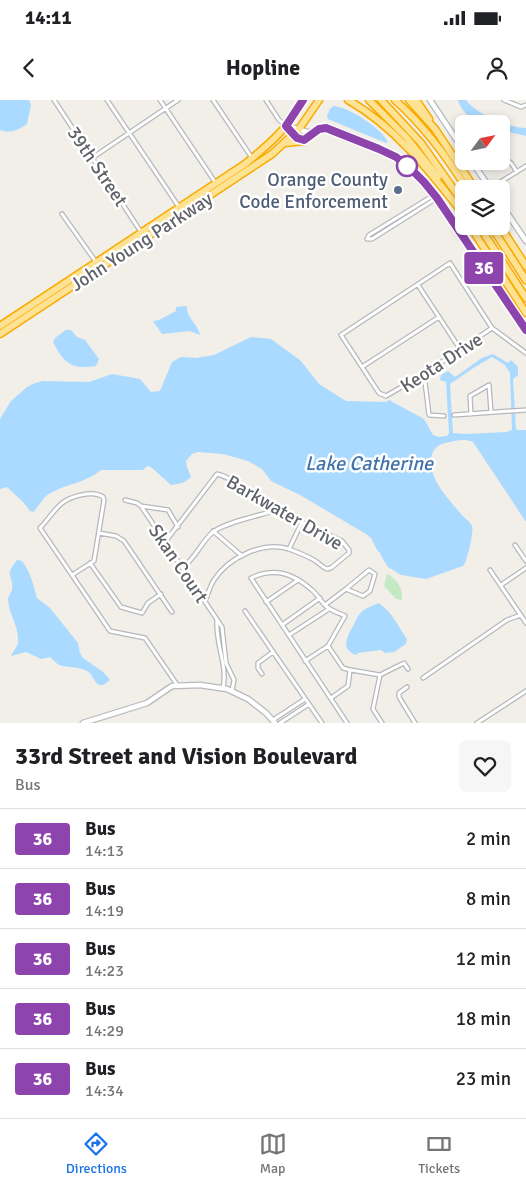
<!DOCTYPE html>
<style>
body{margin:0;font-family:Signika,sans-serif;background:#f6f6f6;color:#202124;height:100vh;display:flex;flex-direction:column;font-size:19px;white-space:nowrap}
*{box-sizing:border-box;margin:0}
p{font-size:16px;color:#757577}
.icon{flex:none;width:28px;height:28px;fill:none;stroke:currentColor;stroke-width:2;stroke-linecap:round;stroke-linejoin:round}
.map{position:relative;height:623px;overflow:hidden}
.side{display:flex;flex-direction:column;background:#fff;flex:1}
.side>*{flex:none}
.badge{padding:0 10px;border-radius:4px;font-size:18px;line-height:32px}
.needle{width:32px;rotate:57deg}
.fabs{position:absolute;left:455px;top:15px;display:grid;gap:10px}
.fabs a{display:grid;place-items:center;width:55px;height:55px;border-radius:8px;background:#fff;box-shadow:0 2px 8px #0003;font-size:25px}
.map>.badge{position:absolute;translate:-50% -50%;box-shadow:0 0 0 2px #fff}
.round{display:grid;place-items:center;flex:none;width:52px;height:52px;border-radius:8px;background:#f6f6f6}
.summary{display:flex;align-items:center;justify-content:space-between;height:85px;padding:0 15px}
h1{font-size:24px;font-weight:800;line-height:38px}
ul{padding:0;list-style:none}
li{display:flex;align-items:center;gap:15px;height:60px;padding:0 15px;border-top:1px solid #e0e0e0}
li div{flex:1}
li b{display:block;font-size:19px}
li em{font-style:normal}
li .badge{min-width:55px;font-weight:700;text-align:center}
.status{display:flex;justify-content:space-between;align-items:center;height:35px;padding:0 25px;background:#fff;direction:ltr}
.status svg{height:14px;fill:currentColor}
header{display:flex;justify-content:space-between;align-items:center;height:65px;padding:0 15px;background:#fff;font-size:22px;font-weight:800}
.tabs{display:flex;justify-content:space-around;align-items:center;height:70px;border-top:1px solid #e0e0e0;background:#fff;font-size:14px;color:#757577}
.tabs a{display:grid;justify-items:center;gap:2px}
.tabs .on{color:#1a73e8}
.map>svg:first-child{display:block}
.green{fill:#c5e8c5}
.water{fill:#aadaff;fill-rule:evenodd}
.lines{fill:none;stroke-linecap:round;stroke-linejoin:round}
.street-casing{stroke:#b5b8bc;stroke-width:5.5}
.secondary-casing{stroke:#b6babf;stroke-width:7}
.highway-casing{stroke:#f9ab00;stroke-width:9}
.street{stroke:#fff;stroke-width:3}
.secondary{stroke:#fff;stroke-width:4.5}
.highway{stroke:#fde293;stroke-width:6}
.line-casing{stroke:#fff;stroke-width:11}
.line{stroke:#8e44ad;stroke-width:8}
.stop-dot{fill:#fff;stroke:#8e44ad;stroke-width:2.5}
.service-dot{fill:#5c6f8a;stroke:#fff;stroke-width:2}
.labels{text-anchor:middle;stroke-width:5;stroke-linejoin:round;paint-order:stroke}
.street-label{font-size:19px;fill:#5f6368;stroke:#fff}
.service-label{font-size:19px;fill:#4e5e75;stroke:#fff;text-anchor:end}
.water-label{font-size:20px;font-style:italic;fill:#4174aa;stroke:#fff}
</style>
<div class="status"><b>14:11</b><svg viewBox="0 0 49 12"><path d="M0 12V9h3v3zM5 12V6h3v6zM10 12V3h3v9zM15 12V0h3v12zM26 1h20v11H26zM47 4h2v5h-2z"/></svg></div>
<header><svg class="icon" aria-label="back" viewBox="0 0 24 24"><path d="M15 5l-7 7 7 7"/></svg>Hopline<svg class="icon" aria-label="person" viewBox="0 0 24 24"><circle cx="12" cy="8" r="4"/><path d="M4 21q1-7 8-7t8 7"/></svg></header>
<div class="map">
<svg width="526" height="623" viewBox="0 0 526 623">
<rect width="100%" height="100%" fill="#f1efe8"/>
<path class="green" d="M387 474C397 479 403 488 402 500L396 499 384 486Z"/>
<path class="water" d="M0 0H29L31 5 27 24C18 30 11 34 0 30Z
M458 0H466C476 14 509 28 526 28V36L501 30V24C483 24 464 20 458 0Z
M333 6C349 7 381 28 388 42L386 43 328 19 327 16 330 9Z
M186 206 187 207C186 217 198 224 200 235L190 231 162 234 153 221 159 220 176 211V207Z
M66 230H71L77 237 85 240 99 259 96 266C71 270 64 263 53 242L55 238Z
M251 237 271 239 282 247 301 261 319 284 346 301 386 302 389 300 424 319 433 335 439 337 447 336 449 333 446 282 440 280 441 275 448 271 455 277 482 258 493 254 508 263 511 260 518 267V275L513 279 516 329 518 330H526V422L473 342C466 339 458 340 450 342 441 343 433 347 431 358 429 380 448 398 461 414 464 418 470 421 472 426 474 432 467 462 463 466L426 479 401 475 388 467 384 461 380 453 377 450 371 438 366 434 300 395 271 381 262 369 248 361 223 354 198 352 192 354 186 361 187 367 191 377C185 383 179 384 171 385L151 367 147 366 143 370H101C86 383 65 384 49 394 42 398 39 407 33 412L30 411 24 403 7 387 0 389V319L11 301 27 287 35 283 43 281 89 282 112 274 140 279 151 292 160 291 172 262 181 257 196 258 214 255ZM492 257 505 265 510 273 512 330 507 332 465 334 453 333 450 284 475 267Z
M17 460 22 461C31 473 33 484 37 498L50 508 78 543 80 553 83 558 103 572 110 580C107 582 104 586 100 585 94 584 93 574 87 571 78 566 68 568 59 565 56 563 52 559 50 557L41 559 26 552 11 556C14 549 19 546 18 539 18 525 9 514 8 500 8 496 11 494 12 489 14 475 3 477 17 460Z
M379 503C394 514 398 527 407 539L406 544 394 552 385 553 381 550 358 553 356 555C340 549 347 537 353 526 356 520 359 513 364 510 368 507 374 505 379 503Z"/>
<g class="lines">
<g class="street-casing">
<path id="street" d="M54 0 141 132
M107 0 179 107
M160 0 215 82
M213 0 252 58
M266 0 279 20 285 25
M504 0 521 7 526 5
M501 56 511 63 517 72
M92 58 178 0
M491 88 526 66
M62 114 96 162
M367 139H372L437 98
M367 139 369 135 434 95
M418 185 460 249
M492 228 424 274 386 296 379 293 341 235 450 163 492 228 526 253
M362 267 439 217
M424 274 429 315 444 316
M471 314 470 296 489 285 491 312
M454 315 526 310
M125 400 137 403 141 406 168 410 178 427
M141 406 222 527 226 563 234 580 232 591
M213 431 242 456
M99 433 116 436 124 441 172 512
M165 442 217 374C234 378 249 394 264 402 289 417 316 429 342 441L349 450V453L331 468 327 469C322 467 319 463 314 460 307 456 297 452 289 449 263 441 229 457 214 480 210 486 208 494 205 501
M515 445 526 461
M289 449 302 422
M90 463 121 507 142 513 148 503 161 494
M182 468C196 458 201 442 213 432 225 422 262 415 277 410
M369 470 375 474 370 491 363 496 346 489Z
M490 470 526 523
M72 475 94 461 104 400 103 397C93 390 70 396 61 404 53 411 47 421 40 428L110 531 145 538 178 586
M501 485 526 468
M266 502 298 480
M325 505 346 489
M245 511 322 623
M217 520C215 543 228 566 223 588
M282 525 320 498
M289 535 329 509
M328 546 343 568 350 570 348 586 331 598
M305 561 328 546 345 516C339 513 332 511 327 507 321 502 318 495 312 490 293 473 274 467 251 478L347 623
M351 570 380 575 404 563 408 569
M262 574 258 568V563L273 552
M380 575 373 609 382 623
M423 578 507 520 521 515
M407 587 399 593V597L415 623
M273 620 305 599
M280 623 309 604
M477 623 526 591"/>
</g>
<g class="secondary-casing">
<path id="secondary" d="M430 0 464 51
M286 26 296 37 304 41C310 37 316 29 323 28 331 27 341 34 349 37 387 53 411 62 437 98L526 230
M287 26 307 32H315
M471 61 491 89
M501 104 526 141
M83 623 147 603 172 586 200 585 227 589 248 599 266 613 275 623"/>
</g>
<g class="highway-casing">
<path id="highway" d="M348 0C394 26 429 70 461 111
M369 0 407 38 438 77
M381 0 421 43 464 104
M395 0C423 25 447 57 467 89
M409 0 435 29 475 89
M416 0 429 19
M285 43 304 41
M470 126 526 213
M479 126 526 198
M491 126 526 180
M500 126 526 166
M0 226 245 64C267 46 291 26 303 0
M0 234 272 54 299 29 319 0"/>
</g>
<use href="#street" class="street"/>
<use href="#secondary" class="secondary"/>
<use href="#highway" class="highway"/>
</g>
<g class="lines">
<g class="line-casing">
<path id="line" d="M303 0 286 26 297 38 304 40 319 29 326 28 379 49 396 57 411 69 424 82 437 98 526 230"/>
</g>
<use href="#line" class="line"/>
</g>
<circle class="stop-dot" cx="407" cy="66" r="10"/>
<circle class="service-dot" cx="398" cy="90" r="5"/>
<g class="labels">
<g class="street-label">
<text transform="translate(98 66) rotate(56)" y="7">39th Street</text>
<text transform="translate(141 141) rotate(-33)" y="7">John Young Parkway</text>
<text transform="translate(441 262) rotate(-33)" y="7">Keota Drive</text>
<text transform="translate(285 412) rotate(30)" y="7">Barkwater Drive</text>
<text transform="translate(179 463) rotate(56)" y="7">Skan Court</text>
</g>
<g class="service-label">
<text x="388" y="86">Orange County<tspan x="388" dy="22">Code Enforcement</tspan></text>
</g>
<g class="water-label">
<text x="369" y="370">Lake Catherine</text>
</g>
</g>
</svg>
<div class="fabs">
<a><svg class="needle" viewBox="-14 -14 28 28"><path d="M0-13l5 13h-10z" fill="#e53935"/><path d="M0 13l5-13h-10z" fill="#757577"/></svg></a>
<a><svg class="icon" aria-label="layers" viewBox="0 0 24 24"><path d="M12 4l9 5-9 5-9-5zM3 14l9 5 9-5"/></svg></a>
</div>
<b class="badge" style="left:484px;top:168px;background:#8e44ad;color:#fff">36</b>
</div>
<section class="side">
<div class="summary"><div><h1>33rd Street and Vision Boulevard</h1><p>Bus</p></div><a class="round"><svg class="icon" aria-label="heart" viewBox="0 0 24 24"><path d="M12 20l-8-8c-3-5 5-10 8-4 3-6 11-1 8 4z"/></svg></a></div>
<ul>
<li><span class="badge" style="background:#8e44ad;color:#fff">36</span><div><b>Bus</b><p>14:13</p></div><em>2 min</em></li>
<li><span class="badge" style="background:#8e44ad;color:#fff">36</span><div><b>Bus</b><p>14:19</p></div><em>8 min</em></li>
<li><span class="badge" style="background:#8e44ad;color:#fff">36</span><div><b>Bus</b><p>14:23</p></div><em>12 min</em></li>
<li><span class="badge" style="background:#8e44ad;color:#fff">36</span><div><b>Bus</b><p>14:29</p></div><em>18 min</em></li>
<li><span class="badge" style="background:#8e44ad;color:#fff">36</span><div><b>Bus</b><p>14:34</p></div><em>23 min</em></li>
</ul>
</section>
<nav class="tabs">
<a class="on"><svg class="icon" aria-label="directions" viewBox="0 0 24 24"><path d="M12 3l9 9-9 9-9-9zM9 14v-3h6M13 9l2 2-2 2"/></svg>Directions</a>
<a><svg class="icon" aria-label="map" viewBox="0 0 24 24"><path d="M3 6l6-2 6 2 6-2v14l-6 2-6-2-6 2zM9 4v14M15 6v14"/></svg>Map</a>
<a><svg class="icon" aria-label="tickets" viewBox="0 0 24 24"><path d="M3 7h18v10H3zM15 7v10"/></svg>Tickets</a>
</nav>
